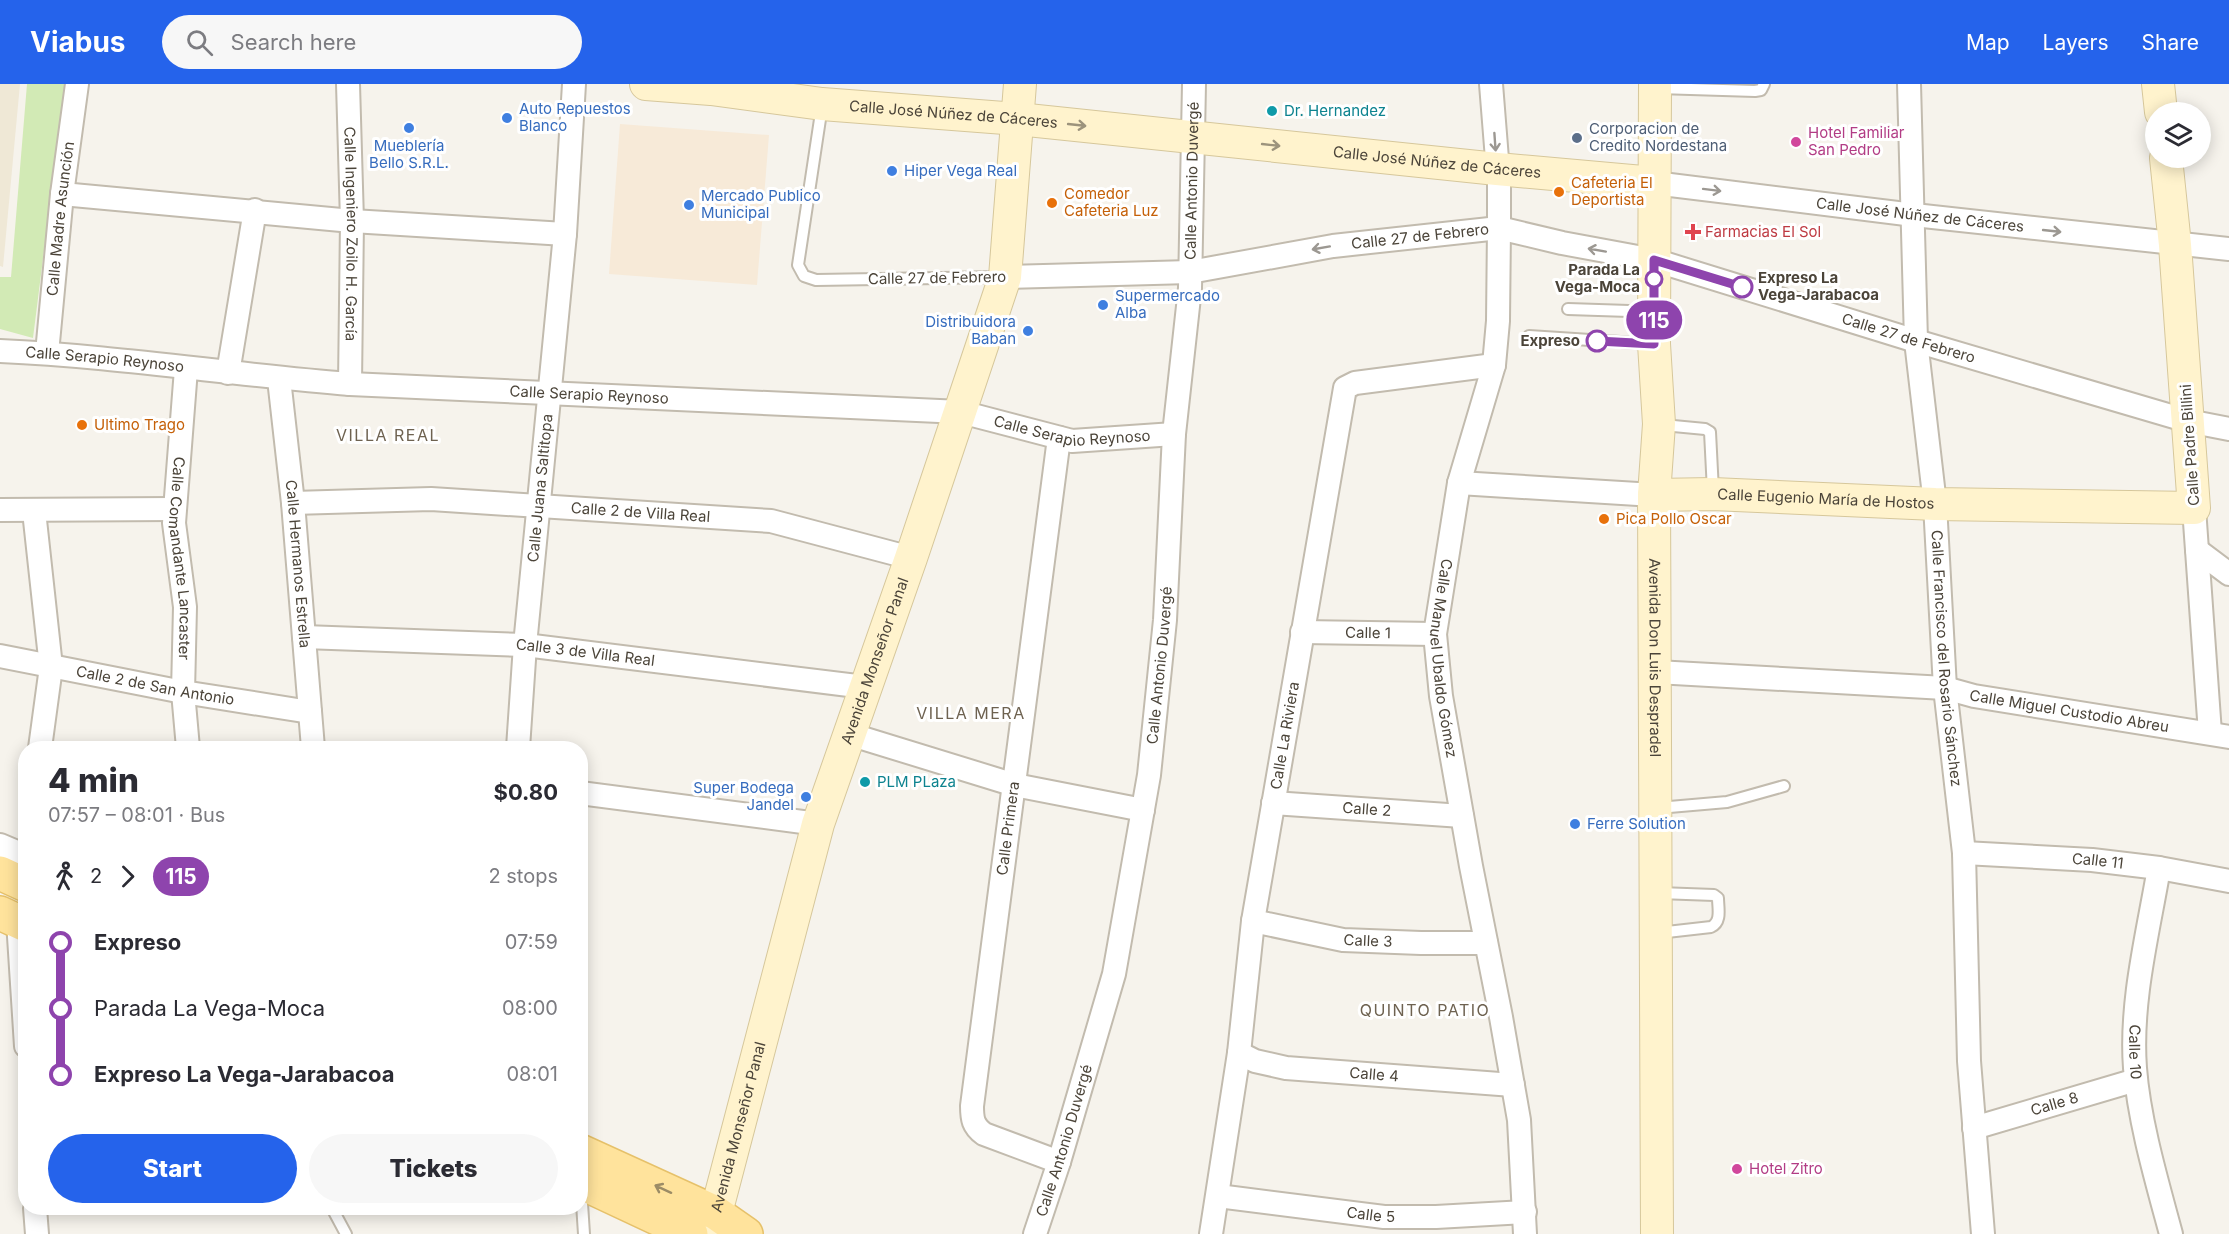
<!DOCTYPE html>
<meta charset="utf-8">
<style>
body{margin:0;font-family:Inter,sans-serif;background:#f7f7f7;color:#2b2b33;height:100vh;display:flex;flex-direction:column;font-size:22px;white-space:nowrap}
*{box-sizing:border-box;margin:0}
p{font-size:20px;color:#7c7c81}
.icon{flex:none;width:33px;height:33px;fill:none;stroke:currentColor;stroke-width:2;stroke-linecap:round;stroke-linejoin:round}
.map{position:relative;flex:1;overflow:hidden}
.details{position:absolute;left:18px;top:657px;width:570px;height:474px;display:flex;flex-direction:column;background:#fff;border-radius:24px;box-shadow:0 3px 15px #0003}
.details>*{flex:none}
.badge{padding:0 12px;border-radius:20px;font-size:21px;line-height:39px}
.buttons{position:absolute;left:2145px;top:18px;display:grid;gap:12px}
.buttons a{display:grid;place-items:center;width:66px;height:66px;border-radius:50%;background:#fff;box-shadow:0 3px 15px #0003;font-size:30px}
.map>.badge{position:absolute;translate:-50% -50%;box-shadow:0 0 0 3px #fff}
.legs{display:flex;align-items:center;gap:9px;height:66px;padding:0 30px;font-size:20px}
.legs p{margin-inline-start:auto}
.overview{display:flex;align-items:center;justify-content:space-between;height:102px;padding:0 30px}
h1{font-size:33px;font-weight:800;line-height:45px}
.primary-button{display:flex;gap:12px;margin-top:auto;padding:12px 30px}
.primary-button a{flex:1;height:69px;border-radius:36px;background:#2563eb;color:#fff;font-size:24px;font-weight:800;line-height:69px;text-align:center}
.primary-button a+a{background:#f7f7f7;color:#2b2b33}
ul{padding:0 30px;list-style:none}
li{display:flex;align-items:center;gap:21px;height:66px;font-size:22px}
li i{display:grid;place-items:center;width:9px;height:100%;margin:0 8px;background:currentColor}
li i::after{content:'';width:15px;height:15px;margin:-8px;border:4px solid;border-radius:50%;background:#fff}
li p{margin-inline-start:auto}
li:first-child i{background:linear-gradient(#0000 50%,currentColor 0)}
li:last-child i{background:linear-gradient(currentColor 50%,#0000 0)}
header{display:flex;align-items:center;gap:36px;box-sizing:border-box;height:84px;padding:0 30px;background:#2563eb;color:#fff}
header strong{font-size:28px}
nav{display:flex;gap:33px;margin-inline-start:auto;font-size:21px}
.search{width:420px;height:54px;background:#f7f7f7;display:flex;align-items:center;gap:15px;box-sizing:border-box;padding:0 21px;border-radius:33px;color:#7c7c81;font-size:22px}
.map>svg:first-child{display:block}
.commercial{fill:#f7ead8}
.education{fill:#efe8d6}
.green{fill:#d2eab5}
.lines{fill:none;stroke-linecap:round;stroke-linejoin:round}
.lane-casing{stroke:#c2bbae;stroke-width:14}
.street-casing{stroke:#c2bbae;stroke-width:26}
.secondary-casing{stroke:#d6c79b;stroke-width:34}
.primary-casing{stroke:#e6c16a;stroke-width:36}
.lane{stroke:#fff;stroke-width:10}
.street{stroke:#fff;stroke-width:22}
.secondary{stroke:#fff3cd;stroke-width:32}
.primary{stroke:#ffe39c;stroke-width:33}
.oneway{stroke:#9c937c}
.oneway2{stroke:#9c9892}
.oneway3{stroke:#9c8c66}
.line-1-casing{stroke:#fff;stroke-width:14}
.line-1{stroke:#8e44ad;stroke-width:9}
.culture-dot{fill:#0f9aa8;stroke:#fff;stroke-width:2}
.shop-dot{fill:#3f7fe0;stroke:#fff;stroke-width:2}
.service-dot{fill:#5c6f8a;stroke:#fff;stroke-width:2}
.hotel-dot{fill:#d1479c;stroke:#fff;stroke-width:2}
.food-dot{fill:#e8710a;stroke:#fff;stroke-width:2}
.health-dot{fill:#e0444e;stroke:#fff;stroke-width:2}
.stop-1-dot{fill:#fff;stroke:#8e44ad;stroke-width:3}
.labels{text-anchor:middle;stroke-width:6;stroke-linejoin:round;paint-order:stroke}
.shop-label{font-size:15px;fill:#366cbe;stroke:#fff;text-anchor:start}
.culture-label{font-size:15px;fill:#0d838f;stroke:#fff;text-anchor:start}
.street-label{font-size:15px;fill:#4b4439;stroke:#fff}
.service-label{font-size:15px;fill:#4e5e75;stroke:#fff;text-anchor:start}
.hotel-label{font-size:15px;fill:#b23c85;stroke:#fff;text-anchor:start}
.food-label{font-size:15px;fill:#c56008;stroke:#fff;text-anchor:start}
.health-label{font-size:15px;fill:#be3a42;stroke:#fff;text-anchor:start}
.stop-label{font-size:15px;font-weight:bold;fill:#4b4439;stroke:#fff;text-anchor:end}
.neighbourhood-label{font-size:16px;letter-spacing:1.5px;fill:#6e6250;stroke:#fff}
</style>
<header>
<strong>Viabus</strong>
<div class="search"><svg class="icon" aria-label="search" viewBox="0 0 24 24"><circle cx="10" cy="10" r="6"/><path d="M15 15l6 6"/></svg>Search here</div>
<nav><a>Map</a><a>Layers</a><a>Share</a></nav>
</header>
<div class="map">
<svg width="2229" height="1150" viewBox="0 0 2229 1150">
<rect width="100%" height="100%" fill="#f6f3ec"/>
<path class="commercial" d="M620 40 769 51 757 201 609 190Z"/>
<path class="education" d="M0 0H20L3 183 0 182Z"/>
<path class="green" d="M27 0H65L33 254 0 245V193H11Z"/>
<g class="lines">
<g class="lane-casing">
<path id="lane" d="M1658 4 1755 7 1761 6 1764 0
M822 22 798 181 804 192 816 196 1002 193
M1568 225 1629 227 1651 226
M1529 252 1651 260
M1663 341 1705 345 1710 348 1713 407
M1658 724 1727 718 1784 702
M1658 849 1711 843C1722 838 1718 824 1718 814L1714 811 1659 809
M581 1104 584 1150
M332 1124 346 1150"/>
</g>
<g class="street-casing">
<g id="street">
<path id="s1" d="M348 0 352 137 350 300"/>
<path id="s2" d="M1491 0 1499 100V144L1498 237 1494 281 1459 399 1435 550 1441 612 1471 782 1501 933 1519 1036 1525 1150"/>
<path id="s3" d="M1909 0 1916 257 1935 420 1945 604 1964 769 1969 977 1983 1150"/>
<path id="s4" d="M1654 99 1914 131 2229 165"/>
<path d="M62 110 352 137 565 150"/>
<path id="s5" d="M1005 193 1190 188 1333 162 1499 144 1562 159 1654 176 1916 257 2188 337 2229 345"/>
<path id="s6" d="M0 267C117 272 233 291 350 300L961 328 1072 357 1174 350"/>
<path id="s7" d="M47 269 62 110 77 0"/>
<path id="s8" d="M186 285 174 439 185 523 183 608 188 664"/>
<path d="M228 289 255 126"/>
<path id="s9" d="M279 295 293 419 313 664"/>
<path d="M1459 399 1654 411"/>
<path id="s10" d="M293 419 431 415 771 437 911 474"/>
<path d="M2194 424 2210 649"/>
<path d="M0 426 174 425"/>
<path d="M34 427 51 583 40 664"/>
<path d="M2197 466 2229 490"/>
<path id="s11" d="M1302 548 1435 550"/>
<path id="s12" d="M304 553 525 561 865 603"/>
<path id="s13" d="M0 572 183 608 310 628"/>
<path id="s14" d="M1656 588 1945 604 1974 612 2229 653"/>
<path d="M849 650 1015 701 1143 726"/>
<path id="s15" d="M518 664 525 561 565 150 574 0"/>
<path d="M580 709 818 740"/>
<path id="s16" d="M1273 719 1462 732"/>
<path d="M0 761 26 772"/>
<path id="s17" d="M1964 769 2092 776 2159 784 2229 797"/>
<path id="s18" d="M2159 784C2148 849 2130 918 2135 984 2139 1037 2157 1098 2171 1150"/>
<path d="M18 837 26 962"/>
<path id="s19" d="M1253 837 1343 856 1421 859H1486"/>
<path id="s20" d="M1239 969 1255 977 1286 984 1513 1001"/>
<path id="s21" d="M1974 1044 2136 996"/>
<path id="s22" d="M1059 1078 984 1050C973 1042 972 1035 972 1022L1059 354"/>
<path id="s23" d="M1218 1112 1384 1133H1436L1525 1128"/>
<path d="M35 1124 37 1150"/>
<path id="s24" d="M1035 1150 1059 1078 1114 890 1149 691 1165 536 1174 350 1190 204 1194 0"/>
<path id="s25" d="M1211 1150 1239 969 1253 837 1345 304 1355 299 1494 281"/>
</g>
</g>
<g class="secondary-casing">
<g id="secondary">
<path id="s26" d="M646 0 711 5 822 20 1018 35 1497 85 1654 99"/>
<path id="s27" d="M1655 0 1654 260 1659 340 1654 411 1657 1150"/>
<path d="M2158 0 2161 28"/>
<path id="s28" d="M1654 411 1713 410 1935 420 2194 424 2175 161 2166 74"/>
<path id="s29" d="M706 1150 716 1129 818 740 911 474 1005 193 1020 0"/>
</g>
</g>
<g class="primary-casing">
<path id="primary" d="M0 789 26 801
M0 829 26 841
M580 1067 716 1129 746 1150
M580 1098 691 1150"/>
</g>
<use href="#lane" class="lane"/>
<use href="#street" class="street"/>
<use href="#secondary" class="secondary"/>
<use href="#primary" class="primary"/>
</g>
<defs><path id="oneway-shaft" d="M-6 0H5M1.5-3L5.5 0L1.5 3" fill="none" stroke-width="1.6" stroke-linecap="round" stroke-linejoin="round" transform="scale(1.5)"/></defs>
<g class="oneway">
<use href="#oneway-shaft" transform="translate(1077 41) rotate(6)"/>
<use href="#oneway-shaft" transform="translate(1271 61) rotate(6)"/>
</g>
<g class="oneway2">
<use href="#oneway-shaft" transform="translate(1495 58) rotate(86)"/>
<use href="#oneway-shaft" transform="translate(1712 106) rotate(7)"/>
<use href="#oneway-shaft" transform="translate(2052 147) rotate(6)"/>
<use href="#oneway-shaft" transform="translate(1321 164) rotate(170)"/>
<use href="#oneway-shaft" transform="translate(1597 166) rotate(-170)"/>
</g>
<use class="oneway3" href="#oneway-shaft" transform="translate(663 1105) rotate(-155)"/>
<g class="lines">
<g class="line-1-casing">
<path id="line-1" d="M1597 257 1654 260V176L1742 203"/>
</g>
<use href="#line-1" class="line-1"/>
</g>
<g class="culture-dot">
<circle cx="1272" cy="27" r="6"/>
<circle cx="865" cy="698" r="6"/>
</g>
<g class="shop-dot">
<circle cx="507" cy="34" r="6"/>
<circle cx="409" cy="44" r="6"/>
<circle cx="892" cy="87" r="6"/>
<circle cx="689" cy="121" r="6"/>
<circle cx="1103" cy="221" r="6"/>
<circle cx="1028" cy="247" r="6"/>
<circle cx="806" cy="713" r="6"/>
<circle cx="1575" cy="740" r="6"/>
</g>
<circle class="service-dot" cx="1577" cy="54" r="6"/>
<g class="hotel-dot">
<circle cx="1796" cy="58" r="6"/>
<circle cx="1737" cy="1085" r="6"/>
</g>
<g class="food-dot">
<circle cx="1559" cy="108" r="6"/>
<circle cx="1052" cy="119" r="6"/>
<circle cx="82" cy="341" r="6"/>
<circle cx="1604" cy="435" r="6"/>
</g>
<path class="health-dot" d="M1690 139h6v6h6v6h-6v6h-6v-6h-6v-6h6z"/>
<g class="stop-1-dot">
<circle cx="1654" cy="195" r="8"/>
<circle cx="1742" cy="203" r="10"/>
<circle cx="1597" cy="257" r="10"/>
</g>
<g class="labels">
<g class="shop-label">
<text x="519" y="30">Auto Repuestos<tspan x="519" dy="17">Blanco</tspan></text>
<text x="409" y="67" text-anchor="middle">Mueblería<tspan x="409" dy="17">Bello S.R.L.</tspan></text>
<text x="904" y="92">Hiper Vega Real</text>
<text x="701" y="117">Mercado Publico<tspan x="701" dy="17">Municipal</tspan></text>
<text x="1115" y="217">Supermercado<tspan x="1115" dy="17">Alba</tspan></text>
<text x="1016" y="243" text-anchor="end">Distribuidora<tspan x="1016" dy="17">Baban</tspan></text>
<text x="794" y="709" text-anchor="end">Super Bodega<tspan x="794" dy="17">Jandel</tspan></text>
<text x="1587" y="745">Ferre Solution</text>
</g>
<g class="culture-label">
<text x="1284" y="32">Dr. Hernandez</text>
<text x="877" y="703">PLM PLaza</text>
</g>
<g class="street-label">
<text dy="5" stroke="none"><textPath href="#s26" startOffset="309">Calle José Núñez de Cáceres</textPath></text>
<text dy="5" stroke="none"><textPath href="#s26" startOffset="795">Calle José Núñez de Cáceres</textPath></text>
<text dy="5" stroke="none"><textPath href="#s24" startOffset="1070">Calle Antonio Duvergé</textPath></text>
<text dy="5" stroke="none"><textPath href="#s4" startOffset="268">Calle José Núñez de Cáceres</textPath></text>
<text dy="5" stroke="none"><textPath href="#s7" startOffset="135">Calle Madre Asunción</textPath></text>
<text dy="5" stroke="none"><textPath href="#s1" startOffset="150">Calle Ingeniero Zoilo H. García</textPath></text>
<text dy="5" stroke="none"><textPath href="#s5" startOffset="418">Calle 27 de Febrero</textPath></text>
<text transform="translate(937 194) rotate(-1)" y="5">Calle 27 de Febrero</text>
<text dy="5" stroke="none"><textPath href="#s5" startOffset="922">Calle 27 de Febrero</textPath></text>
<text dy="5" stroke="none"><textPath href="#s6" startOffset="105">Calle Serapio Reynoso</textPath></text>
<text dy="5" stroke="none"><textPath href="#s6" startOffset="591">Calle Serapio Reynoso</textPath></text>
<text dy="5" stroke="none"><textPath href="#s6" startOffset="1077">Calle Serapio Reynoso</textPath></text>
<text transform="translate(2190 361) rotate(-94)" y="5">Calle Padre Billini</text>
<text dy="5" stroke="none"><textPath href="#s15" startOffset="261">Calle Juana Saltitopa</textPath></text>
<text dy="5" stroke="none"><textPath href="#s28" startOffset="172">Calle Eugenio María de Hostos</textPath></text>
<text dy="5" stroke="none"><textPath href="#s10" startOffset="348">Calle 2 de Villa Real</textPath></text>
<text dy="5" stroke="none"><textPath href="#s8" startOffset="190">Calle Comandante Lancaster</textPath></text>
<text dy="5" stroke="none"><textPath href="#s9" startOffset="186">Calle Hermanos Estrella</textPath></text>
<text dy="5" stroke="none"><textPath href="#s11" startOffset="66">Calle 1</textPath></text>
<text dy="5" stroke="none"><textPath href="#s12" startOffset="282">Calle 3 de Villa Real</textPath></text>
<text dy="5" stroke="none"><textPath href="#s2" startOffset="582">Calle Manuel Ubaldo Gómez</textPath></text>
<text dy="5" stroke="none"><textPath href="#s27" startOffset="574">Avenida Don Luis Despradel</textPath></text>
<text dy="5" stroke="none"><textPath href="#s3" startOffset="576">Calle Francisco del Rosario Sánchez</textPath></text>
<text dy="5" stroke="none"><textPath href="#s29" startOffset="598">Avenida Monseñor Panal</textPath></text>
<text dy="5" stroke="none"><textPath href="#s24" startOffset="584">Calle Antonio Duvergé</textPath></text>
<text dy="5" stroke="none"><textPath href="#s13" startOffset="158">Calle 2 de San Antonio</textPath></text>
<text dy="5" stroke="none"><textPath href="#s14" startOffset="416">Calle Miguel Custodio Abreu</textPath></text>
<text dy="5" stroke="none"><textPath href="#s25" startOffset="504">Calle La Riviera</textPath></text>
<text dy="5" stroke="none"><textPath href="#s16" startOffset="94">Calle 2</textPath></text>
<text dy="5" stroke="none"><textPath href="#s22" startOffset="392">Calle Primera</textPath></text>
<text dy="5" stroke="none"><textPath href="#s17" startOffset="134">Calle 11</textPath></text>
<text dy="5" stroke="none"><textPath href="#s19" startOffset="117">Calle 3</textPath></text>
<text dy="5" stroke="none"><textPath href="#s18" startOffset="186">Calle 10</textPath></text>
<text dy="5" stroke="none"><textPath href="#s20" startOffset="138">Calle 4</textPath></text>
<text dy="5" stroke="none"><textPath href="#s21" startOffset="84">Calle 8</textPath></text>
<text dy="5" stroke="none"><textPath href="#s29" startOffset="112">Avenida Monseñor Panal</textPath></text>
<text dy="5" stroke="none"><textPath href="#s24" startOffset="98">Calle Antonio Duvergé</textPath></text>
<text dy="5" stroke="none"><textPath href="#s23" startOffset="154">Calle 5</textPath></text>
</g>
<g class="service-label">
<text x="1589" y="50">Corporacion de<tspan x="1589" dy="17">Credito Nordestana</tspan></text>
</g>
<g class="hotel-label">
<text x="1808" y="54">Hotel Familiar<tspan x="1808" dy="17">San Pedro</tspan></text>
<text x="1749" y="1090">Hotel Zitro</text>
</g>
<g class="food-label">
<text x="1571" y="104">Cafeteria El<tspan x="1571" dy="17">Deportista</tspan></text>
<text x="1064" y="115">Comedor<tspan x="1064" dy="17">Cafeteria Luz</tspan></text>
<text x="94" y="346">Ultimo Trago</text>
<text x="1616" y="440">Pica Pollo Oscar</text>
</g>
<g class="health-label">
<text x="1705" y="153">Farmacias El Sol</text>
</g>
<g class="stop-label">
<text x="1640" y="191">Parada La<tspan x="1640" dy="17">Vega-Moca</tspan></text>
<text x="1758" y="199" text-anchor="start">Expreso La<tspan x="1758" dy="17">Vega-Jarabacoa</tspan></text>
<text x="1580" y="262">Expreso</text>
</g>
<g class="neighbourhood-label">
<text x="388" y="357">VILLA REAL</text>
<text x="971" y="635">VILLA MERA</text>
<text x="1425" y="932">QUINTO PATIO</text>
</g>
</g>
</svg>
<div class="buttons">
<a><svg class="icon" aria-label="layers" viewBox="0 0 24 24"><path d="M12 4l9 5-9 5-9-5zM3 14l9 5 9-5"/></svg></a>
</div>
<b class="badge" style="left:1654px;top:236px;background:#8e44ad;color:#fff">115</b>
<section class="details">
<div class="overview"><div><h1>4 min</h1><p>07:57 – 08:01 · Bus</p></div><b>$0.80</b></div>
<div class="legs"><svg class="icon" aria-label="walk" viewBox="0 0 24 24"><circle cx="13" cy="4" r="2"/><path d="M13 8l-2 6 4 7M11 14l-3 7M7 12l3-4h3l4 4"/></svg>2<svg class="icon" aria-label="forward" viewBox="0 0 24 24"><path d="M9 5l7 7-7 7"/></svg><b class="badge" style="background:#8e44ad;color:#fff">115</b><p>2 stops</p></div>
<ul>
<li><i style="color:#8e44ad"></i><b>Expreso</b><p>07:59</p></li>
<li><i style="color:#8e44ad"></i><span>Parada La Vega-Moca</span><p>08:00</p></li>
<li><i style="color:#8e44ad"></i><b>Expreso La Vega-Jarabacoa</b><p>08:01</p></li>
</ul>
<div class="primary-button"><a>Start</a><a>Tickets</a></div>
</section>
</div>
